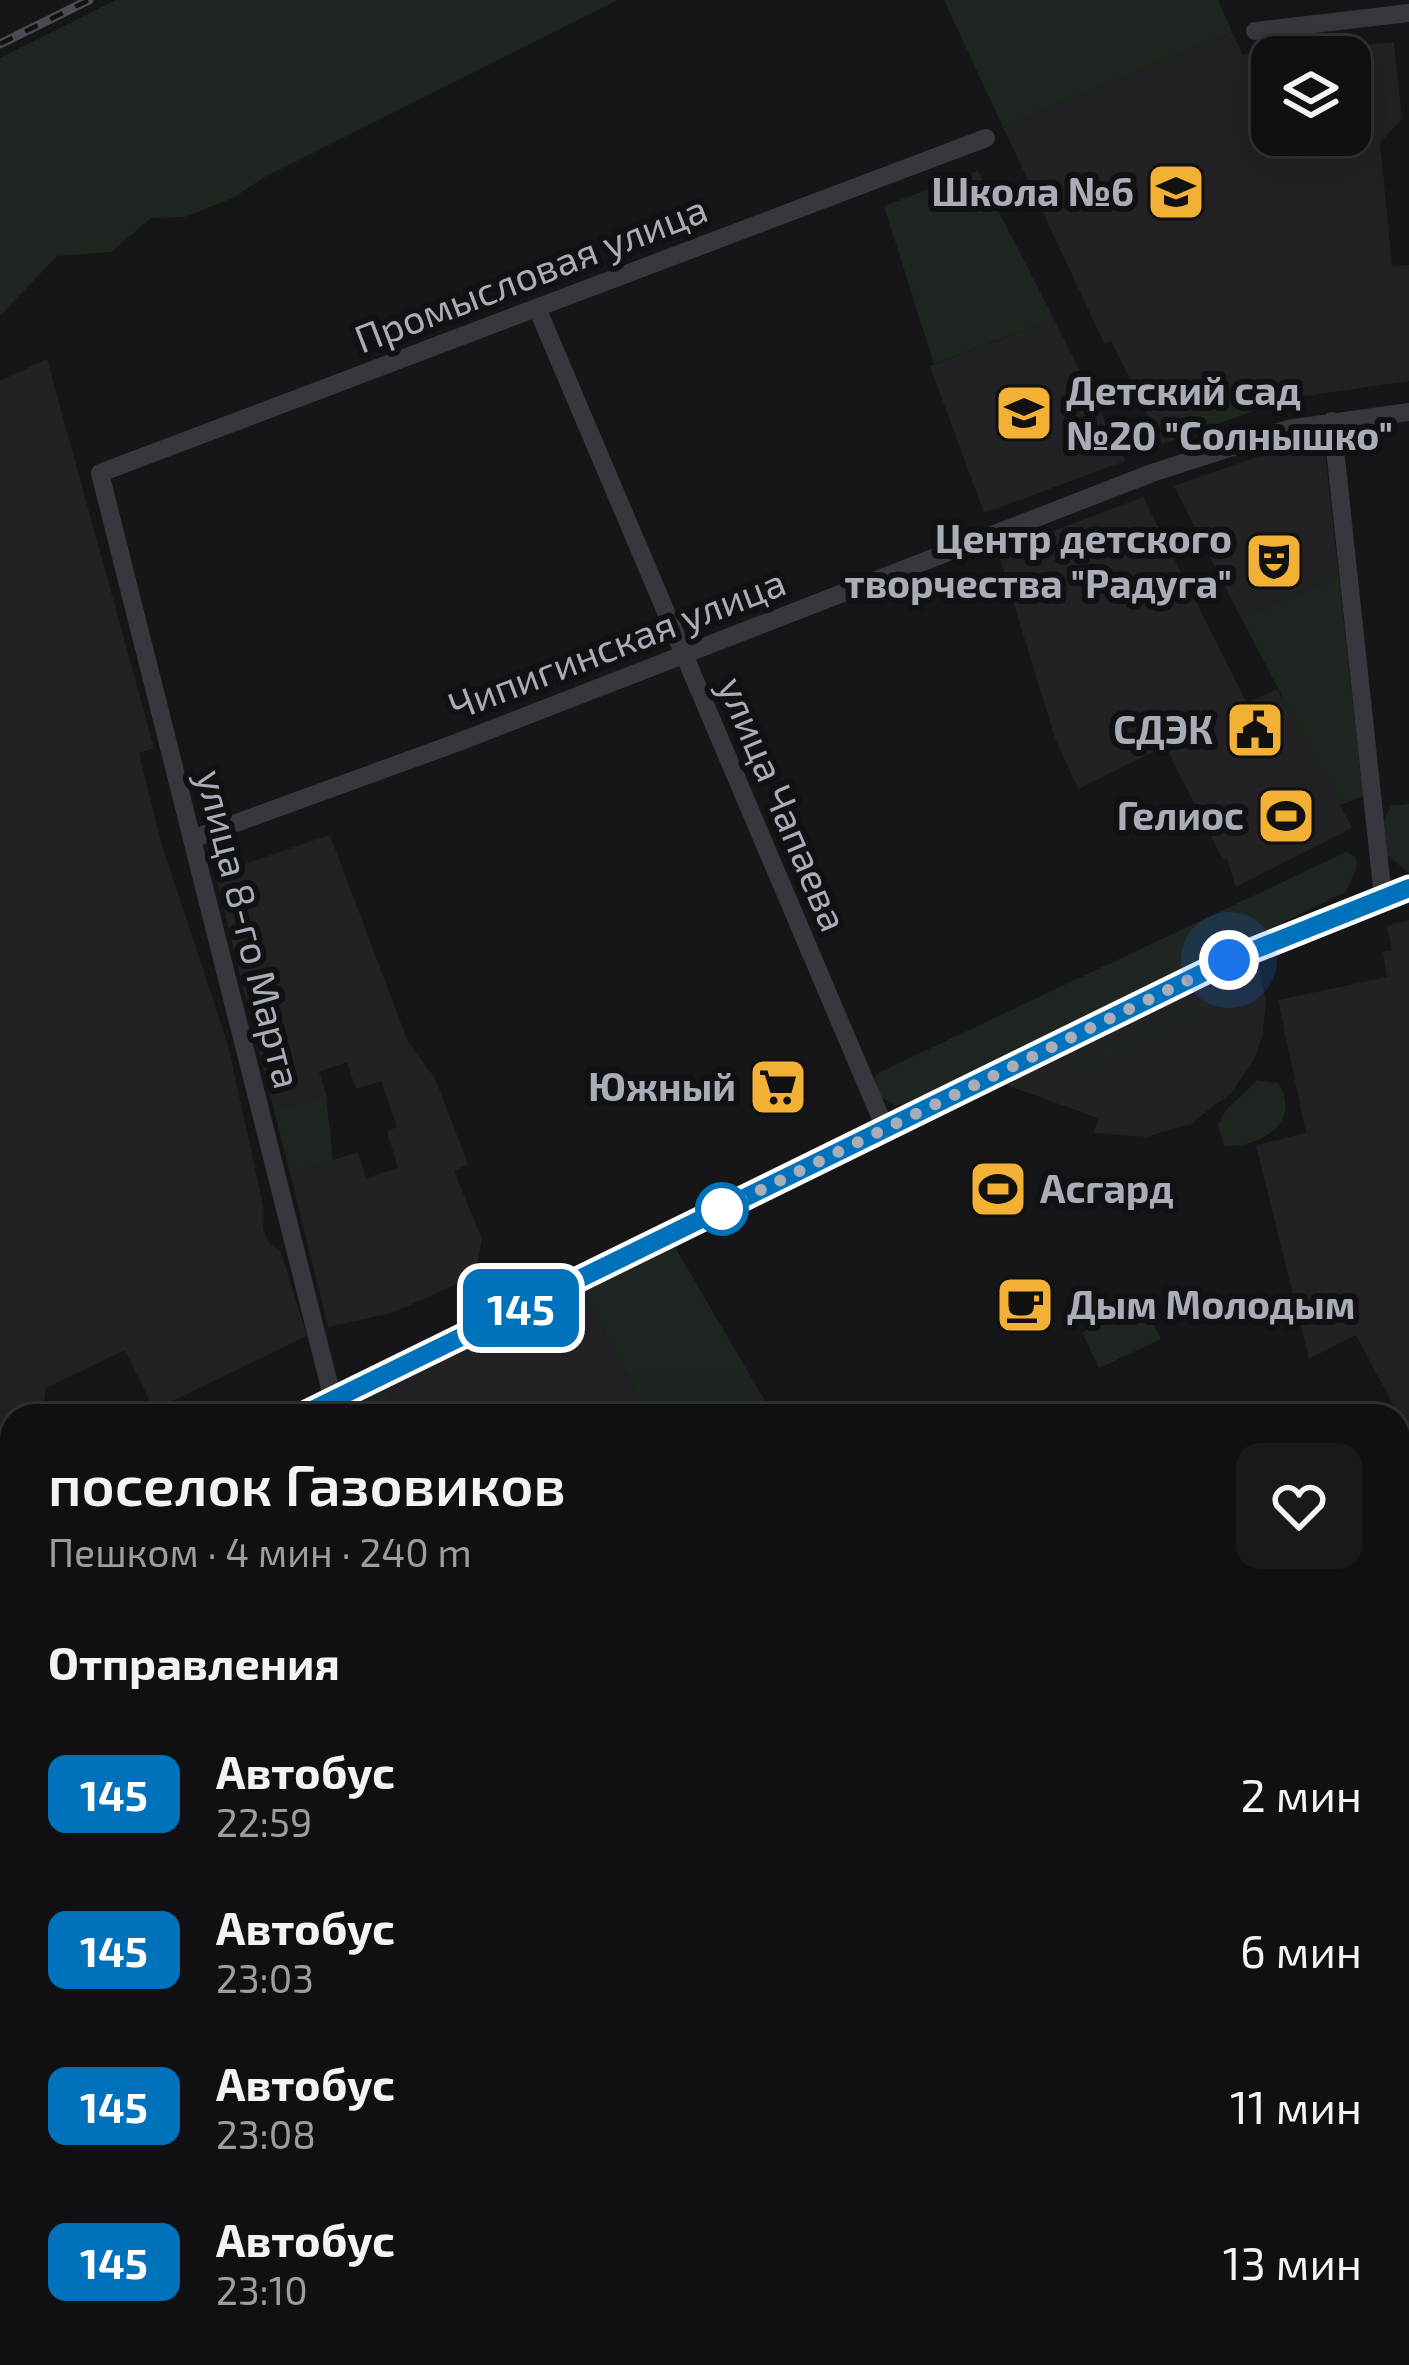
<!DOCTYPE html>
<html lang="ru">
<meta charset="utf-8">
<style>
body{margin:0;font-family:"Exo 2",sans-serif;background:#19191b;color:#f1f3f6;height:100vh;display:flex;flex-direction:column;font-size:45px;white-space:nowrap}
*{box-sizing:border-box;margin:0}
p{font-size:39px;color:#9c9d9f}
.icon{flex:none;width:66px;height:66px;fill:none;stroke:currentColor;stroke-width:2;stroke-linecap:round;stroke-linejoin:round}
.map{position:relative;flex:1;overflow:hidden}
.details{position:absolute;left:0px;top:1404px;width:1410px;height:963px;display:flex;flex-direction:column;background:#101012;border-radius:36px 36px 0 0;box-shadow:0 12px 48px #0002,0 0 0 3px #303032}
.details>*{flex:none}
.badge{padding:0 24px;border-radius:18px;font-size:42px;line-height:78px}
.controls{position:absolute;left:1251px;top:36px;display:grid;gap:24px}
.controls a{display:grid;place-items:center;width:120px;height:120px;border-radius:24px;background:#101012;box-shadow:0 12px 48px #0002,0 0 0 3px #303032;font-size:60px}
.you{position:absolute;width:60px;height:60px;margin:-30px;border:9px solid #fff;border-radius:50%;background:#1a73e8;box-shadow:0 0 0 18px #1a73e833}
.map>.badge{position:absolute;translate:-50% -50%;box-shadow:0 0 0 6px #fff}
h2{padding:0 48px;font-size:45px;line-height:108px}
.round{display:grid;place-items:center;flex:none;width:126px;height:126px;border-radius:24px;background:#19191b}
.summary{display:flex;align-items:center;justify-content:space-between;height:204px;padding:0 48px}
h1{font-size:57px;font-weight:600;line-height:90px}
ul{padding:0;list-style:none}
li{display:flex;align-items:center;gap:36px;height:156px;padding:0 48px}
li div{flex:1}
li b{display:block;font-size:45px}
li em{font-style:normal}
li .badge{min-width:132px;font-weight:700;text-align:center}
.map>svg:first-child{display:block}
.built{fill:#222225;fill-rule:evenodd}
.green{fill:#1e261f}
.lines{fill:none;stroke-linecap:round;stroke-linejoin:round}
.minor{stroke:#37383d;stroke-width:18}
.major{stroke:#53555c;stroke-width:24}
.rail-casing{stroke:#4a4c52;stroke-width:9}
.rail{stroke:#111113;stroke-width:4.5;stroke-dasharray:14;stroke-linecap:butt}
.line-casing{stroke:#fff;stroke-width:27}
.line{stroke:#0072bc;stroke-width:18}
.walk{stroke:#a8adb8;stroke-width:12;stroke-dasharray:0 21.6}
.stop-dot{fill:#fff;stroke:#0072bc;stroke-width:6}
.labels{text-anchor:middle;stroke-width:12;stroke-linejoin:round;paint-order:stroke}
.poi-label{font-size:39px;font-weight:bold;fill:#a8adb8;stroke:#111113;text-anchor:end}
.street-label{font-size:39px;fill:#a8adb8;stroke:#111113}
</style>
<div class="map">
<svg width="1409" height="2365" viewBox="0 0 1409 2365">
<rect width="100%" height="100%" fill="#161618"/>
<path class="built" d="M1232 32 1243 55 1272 44 1277 54 1394 42 1402 119 1380 143 1392 266 1409 265V381L1285 399 1162 444 1111 341 1104 343 1003 127ZM1272 57H1350V135H1272Z
M1054 319 1125 461 984 513 930 366Z
M47 359 154 748 139 753 161 842 228 1045 263 1205V1229L269 1243 281 1252 307 1336 154 1410 125 1350 46 1388 44 1403 50 1416H12V1473L0 1479V381Z
M1324 444 1339 577 1241 618 1174 486 1263 455Z
M1143 497 1247 703 1277 689 1281 697 1285 696 1352 828 1236 887 1227 859 1223 860 1165 746 1078 789 1055 738 998 552Z
M330 835 408 1042 435 1078 468 1164 454 1171 482 1239 475 1276 392 1313 328 1327 290 1174 358 1152 366 1178 398 1168 387 1131 397 1127 381 1081 356 1089 347 1062 319 1072 326 1094 274 1111 215 874Z
M1409 920V1435L1356 1335 1309 1359 1256 1145 1306 1133 1278 1000 1387 977 1383 952 1392 950 1387 926Z
M1256 955 1266 1002 1262 1037 1254 1059 1231 1093 1190 1124 1146 1137 1094 1133 1098 1118 1001 1083Z
M582 1291 649 1416H403L385 1390Z
M1409 1712V2365H1384L1382 2355H1398V1717Z
M12 1945V2286L0 2281V1951Z
M161 2355H1000L1005 2365H167Z"/>
<path class="green" d="M116 0H618L263 178 235 197 185 217 151 218 111 252 57 256 0 316V58Z
M944 0H1218L1232 32 1003 127Z
M978 171 1054 319 934 364 884 206Z
M1245 395 1251 412 1182 437 1176 421Z
M1339 577 1363 796 1340 805 1241 618Z
M1409 804V873L1388 856 1384 820 1391 806Z
M1346 852 1355 857 1357 866 1346 892 907 1104 895 1105 879 1096 874 1078 878 1073Z
M1224 990 1227 991 1224 1000 1215 1006 1082 1071 1069 1066Z
M1257 1080 1278 1083C1303 1122 1261 1148 1224 1146L1218 1124 1226 1110Z
M326 1094 333 1160 290 1174 274 1111Z
M673 1244 774 1416H649L582 1291Z
M1144 1303 1161 1339 1099 1368 1082 1332Z
M385 1390 403 1416H331Z
M9 1688 12 1945 0 1951V1692Z
M1000 2355H1118L1104 2365H1005Z
M1250 2355H1382L1384 2365H1268Z"/>
<g class="lines">
<path class="minor" d="M1255 31 1409 13
M537 308 885 1128
M1332 421 1383 897
M192 839 456 743 1152 473 1288 429 1409 412
M333 1400 100 473 986 138"/>
<path class="major" d="M300 1416 1229 960 1409 888
M0 1559 12 1553"/>
<g class="rail-casing">
<path id="rail" d="M0 44 89 0"/>
</g>
<use href="#rail" class="rail"/>
</g>
<g class="lines">
<g class="line-casing">
<path id="line" d="M300 1416 1229 960 1409 888"/>
</g>
<use href="#line" class="line"/>
<path class="walk" d="M722 1209 1229 960"/>
</g>
<defs>
<g id="school-square" transform="scale(3)"><rect x="-9" y="-9" width="18" height="18" rx="4" fill="#f2b134" stroke="#111113"/><path d="M0-5L7-2L0 1L-7-2ZM-4 1L0 2.5L4 1V4Q0 6-4 4Z" fill="#111"/></g>
<g id="theatre-square" transform="scale(3)"><rect x="-9" y="-9" width="18" height="18" rx="4" fill="#f2b134" stroke="#111113"/><path d="M-5-5.5Q0-4 5-5.5V0Q5 5 0 6Q-5 5-5 0ZM-3.3-2.5H-1v1.5H-3.3ZM1-2.5H3.3v1.5H1ZM-2.8 1Q0 5.5 2.8 1Z" fill="#111"/></g>
<g id="civic-square" transform="scale(3)"><rect x="-9" y="-9" width="18" height="18" rx="4" fill="#f2b134" stroke="#111113"/><path d="M-.6-6.5H3V-4.5H.6V-3L4-1V1h2V6H-6V1h2V-1L-.6-3ZM-1.2 2.5V6h2.4V2.5Z" fill="#111"/></g>
<g id="stadium-square" transform="scale(3)"><rect x="-9" y="-9" width="18" height="18" rx="4" fill="#f2b134" stroke="#111113"/><path d="M0-5a6.5 5 0 1 0 0 10a6.5 5 0 1 0 0-10ZM-3.5-1.8h7v3.6h-7Z" fill="#111"/></g>
<g id="supermarket-square" transform="scale(3)"><rect x="-9" y="-9" width="18" height="18" rx="4" fill="#f2b134" stroke="#111113"/><path d="M-6-5.5h2.5l.6 2H6L4.5 2H-2.5L-4.4-4H-6ZM-1.5 3.2a1.3 1.3 0 1 0 .1 0ZM3 3.2a1.3 1.3 0 1 0 .1 0Z" fill="#111"/></g>
<g id="cafe-square" transform="scale(3)"><rect x="-9" y="-9" width="18" height="18" rx="4" fill="#f2b134" stroke="#111113"/><path d="M-5.5-4.5H6V0H3Q3 3.5 0 3.5H-2.5Q-5.5 3.5-5.5 0ZM3-3.2v2h1.7v-2ZM-6 4.5H4V6H-6Z" fill="#111"/></g>
</defs>
<g fill-rule="evenodd">
<use href="#school-square" x="1176" y="192"/>
<use href="#school-square" x="1024" y="413"/>
<use href="#theatre-square" x="1274" y="561"/>
<use href="#civic-square" x="1255" y="730"/>
<use href="#stadium-square" x="1286" y="816"/>
<use href="#supermarket-square" x="778" y="1087"/>
<use href="#stadium-square" x="998" y="1189"/>
<use href="#cafe-square" x="1025" y="1305"/>
</g>
<circle class="stop-dot" cx="722" cy="1209" r="24"/>
<g class="labels">
<g class="poi-label">
<text x="1134" y="206">Школа №6</text>
<text x="1066" y="405" text-anchor="start">Детский сад<tspan x="1066" dy="45">№20 "Солнышко"</tspan></text>
<text x="1232" y="553">Центр детского<tspan x="1232" dy="45">творчества "Радуга"</tspan></text>
<text x="1213" y="744">СДЭК</text>
<text x="1244" y="830">Гелиос</text>
<text x="736" y="1101">Южный</text>
<text x="1040" y="1203" text-anchor="start">Асгард</text>
<text x="1067" y="1319" text-anchor="start">Дым Молодым</text>
</g>
<g class="street-label">
<text transform="translate(531 274) rotate(-21)" y="14">Промысловая улица</text>
<text transform="translate(617 644) rotate(-21)" y="14">Чипигинская улица</text>
<text transform="translate(783 804) rotate(67)" y="14">улица Чапаева</text>
<text transform="translate(249 929) rotate(76)" y="14">улица 8-го Марта</text>
</g>
</g>
</svg>
<div class="controls">
<a><svg class="icon" aria-label="layers" viewBox="0 0 24 24"><path d="M12 4l9 5-9 5-9-5zM3 14l9 5 9-5"/></svg></a>
</div>
<div class="you" style="left:1229px;top:960px"></div>
<b class="badge" style="left:521px;top:1308px;background:#0072bc;color:#fff">145</b>
<section class="details">
<div class="summary"><div><h1>поселок Газовиков</h1><p>Пешком · 4 мин · 240 m</p></div><a class="round"><svg class="icon" aria-label="heart" viewBox="0 0 24 24"><path d="M12 20l-8-8c-3-5 5-10 8-4 3-6 11-1 8 4z"/></svg></a></div>
<h2>Отправления</h2>
<ul>
<li><span class="badge" style="background:#0072bc;color:#fff">145</span><div><b>Автобус</b><p>22:59</p></div><em>2 мин</em></li>
<li><span class="badge" style="background:#0072bc;color:#fff">145</span><div><b>Автобус</b><p>23:03</p></div><em>6 мин</em></li>
<li><span class="badge" style="background:#0072bc;color:#fff">145</span><div><b>Автобус</b><p>23:08</p></div><em>11 мин</em></li>
<li><span class="badge" style="background:#0072bc;color:#fff">145</span><div><b>Автобус</b><p>23:10</p></div><em>13 мин</em></li>
</ul>
</section>
</div>
